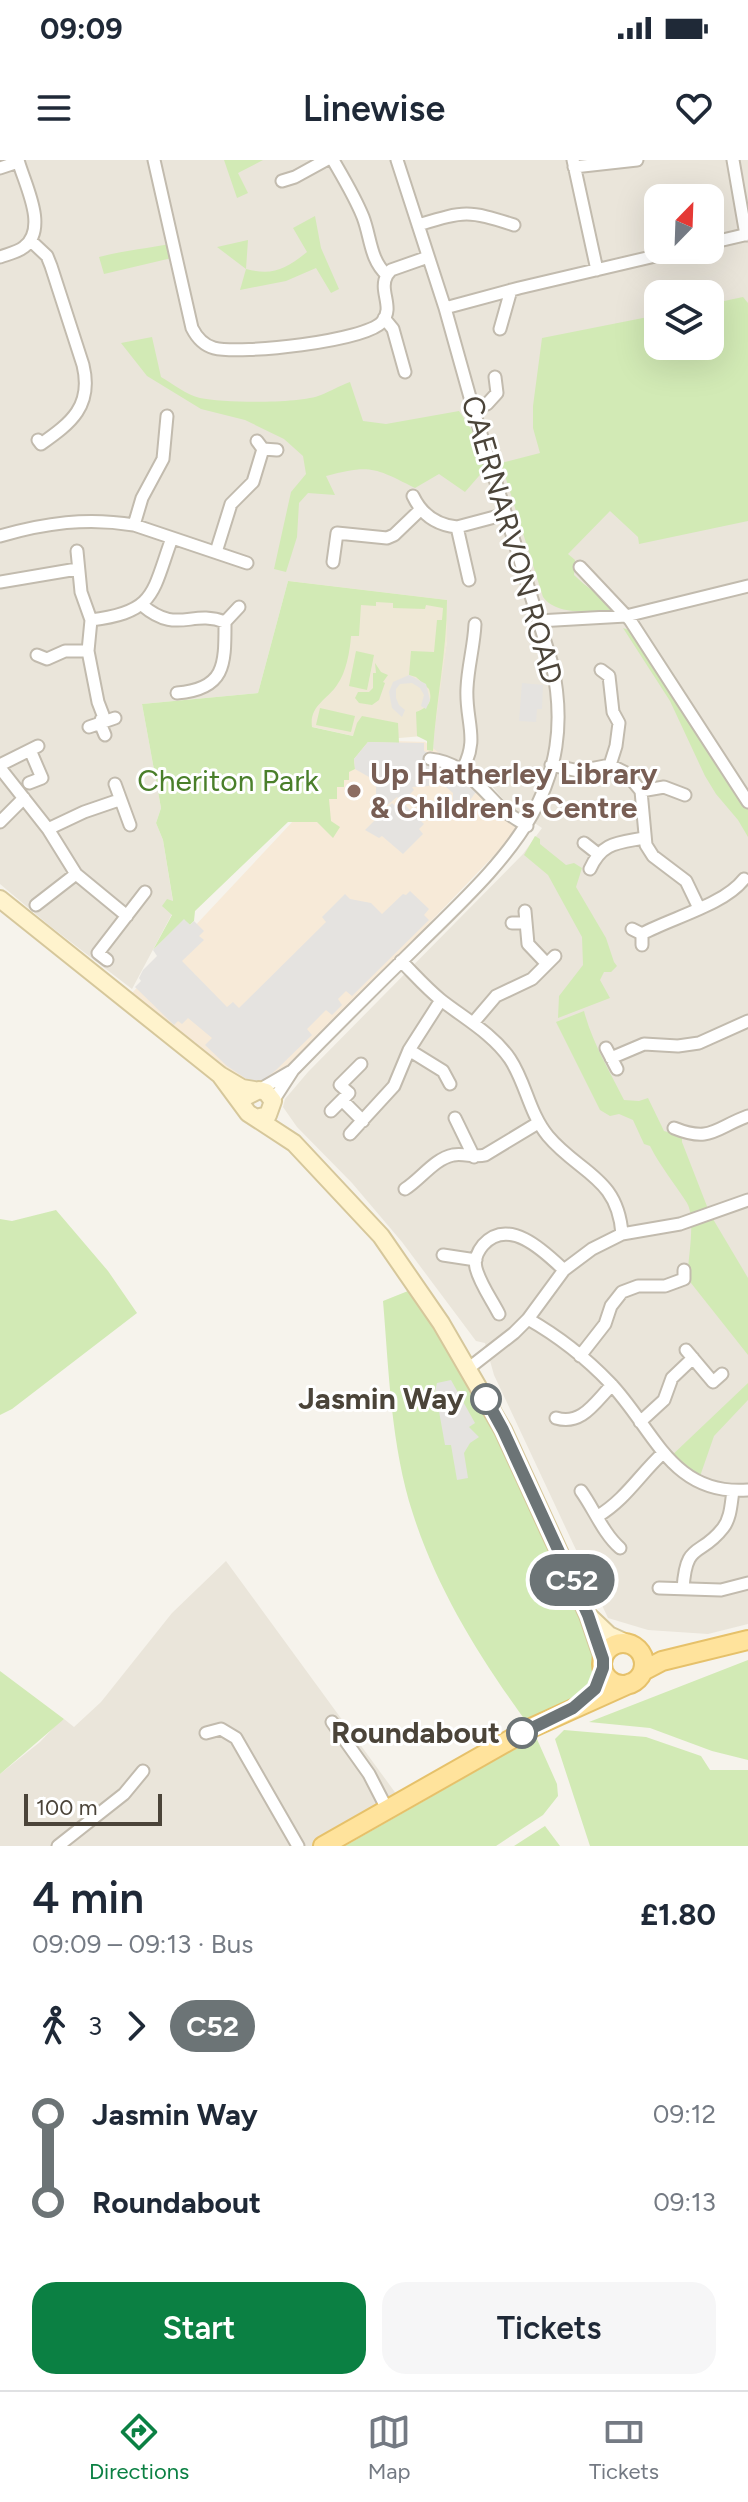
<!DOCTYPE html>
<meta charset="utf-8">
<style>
body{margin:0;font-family:Figtree,sans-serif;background:#f6f6f7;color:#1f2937;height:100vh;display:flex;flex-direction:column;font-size:30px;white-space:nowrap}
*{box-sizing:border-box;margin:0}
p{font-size:26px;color:#747a83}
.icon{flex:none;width:44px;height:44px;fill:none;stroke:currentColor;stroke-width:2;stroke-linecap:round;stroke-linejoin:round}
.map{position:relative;height:1686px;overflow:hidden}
.drawer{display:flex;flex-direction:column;background:#fff;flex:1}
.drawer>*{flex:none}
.badge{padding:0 16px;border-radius:26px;font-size:28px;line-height:52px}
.needle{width:52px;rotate:23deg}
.fabs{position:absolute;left:644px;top:24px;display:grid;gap:16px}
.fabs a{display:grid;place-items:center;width:80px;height:80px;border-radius:16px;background:#fff;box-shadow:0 8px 32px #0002;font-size:40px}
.scale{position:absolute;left:24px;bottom:20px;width:138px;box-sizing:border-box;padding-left:8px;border:4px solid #4b4439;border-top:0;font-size:22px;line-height:28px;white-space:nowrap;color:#4b4439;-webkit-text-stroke:6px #fff;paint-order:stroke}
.map>.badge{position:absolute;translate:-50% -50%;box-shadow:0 0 0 4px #fff}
.legs{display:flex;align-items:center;gap:12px;height:88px;padding:0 32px;font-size:26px}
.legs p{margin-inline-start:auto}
.summary{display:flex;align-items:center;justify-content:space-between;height:136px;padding:0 32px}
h1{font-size:44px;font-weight:600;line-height:60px}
.action{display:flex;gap:16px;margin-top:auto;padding:16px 32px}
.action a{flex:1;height:92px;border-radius:24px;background:#0b8043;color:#fff;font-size:32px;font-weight:600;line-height:92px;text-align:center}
.action a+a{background:#f6f6f7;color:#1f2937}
ul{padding:0 32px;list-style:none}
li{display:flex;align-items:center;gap:28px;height:88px;font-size:30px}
li i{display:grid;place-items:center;width:12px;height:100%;margin:0 10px;background:currentColor}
li i::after{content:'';width:20px;height:20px;margin:-10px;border:6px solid;border-radius:50%;background:#fff}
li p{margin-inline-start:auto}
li:first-child i{background:linear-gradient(#0000 50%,currentColor 0)}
li:last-child i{background:linear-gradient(currentColor 50%,#0000 0)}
.status{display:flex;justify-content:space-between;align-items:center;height:56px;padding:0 40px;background:#fff;direction:ltr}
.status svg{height:22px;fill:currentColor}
header{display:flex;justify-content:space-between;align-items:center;height:104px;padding:0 32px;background:#fff;font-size:36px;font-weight:600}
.tab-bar{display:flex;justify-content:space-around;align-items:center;height:112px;border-top:2px solid #e0e1e3;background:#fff;font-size:22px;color:#747a83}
.tab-bar a{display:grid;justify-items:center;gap:4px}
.tab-bar .current{color:#0b8043}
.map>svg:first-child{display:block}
.residential{fill:#eae5da;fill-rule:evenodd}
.commercial{fill:#f7ead8}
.education{fill:#efe8d6}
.green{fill:#d2eab5}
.parking{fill:#e5e3e0}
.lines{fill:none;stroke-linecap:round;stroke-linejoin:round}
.street-casing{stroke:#c2bbae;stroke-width:15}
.secondary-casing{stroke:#d6c79b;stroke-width:20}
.primary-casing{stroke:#e6c16a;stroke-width:22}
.street{stroke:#fff;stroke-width:11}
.secondary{stroke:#fff3cd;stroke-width:16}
.primary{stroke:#ffe39c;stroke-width:18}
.line-1-casing{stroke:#fff;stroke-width:18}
.line-1{stroke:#6c7476;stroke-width:12}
.education-dot{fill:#8d6e63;stroke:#fff;stroke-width:3}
.stop-1-dot{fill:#fff;stroke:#6c7476;stroke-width:4}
.labels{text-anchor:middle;stroke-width:6;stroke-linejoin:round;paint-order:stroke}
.street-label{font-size:30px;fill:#4b4439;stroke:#fff}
.education-label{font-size:30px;font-weight:bold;fill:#785e54;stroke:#fff;text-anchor:start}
.park-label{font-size:30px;fill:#4a7f2a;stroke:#fff}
.stop-label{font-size:30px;font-weight:bold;fill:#4b4439;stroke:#fff;text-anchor:end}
</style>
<div class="status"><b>09:09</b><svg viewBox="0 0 49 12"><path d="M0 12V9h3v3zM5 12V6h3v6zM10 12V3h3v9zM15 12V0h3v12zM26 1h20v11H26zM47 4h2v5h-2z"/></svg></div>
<header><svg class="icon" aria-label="menu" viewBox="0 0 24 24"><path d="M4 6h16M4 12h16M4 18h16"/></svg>Linewise<svg class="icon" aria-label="heart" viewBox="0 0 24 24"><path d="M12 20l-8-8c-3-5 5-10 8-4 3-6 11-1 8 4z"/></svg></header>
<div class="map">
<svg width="748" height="1686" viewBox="0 0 748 1686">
<rect width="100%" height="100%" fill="#f6f3ec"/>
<path class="residential" d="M0 0H748V1464L708 1474 648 1470 608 1458 494 1215 485 1183 476 1181 402 1082 352 1023 297 967 283 947 285 939 308 912 523 694 542 668 508 645 475 606 433 591 434 562 447 481V440L288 421 258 533 142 544 161 648 156 663 163 680 173 742 172 754 132 829 50 766 0 724ZM658 38H710V90H658ZM658 134H710V186H658Z
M226 1401 397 1635 323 1686H0V1614L40 1582 58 1563 64 1559 74 1567 101 1542 172 1453Z"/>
<path class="commercial" d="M369 580 425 582 527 661 263 937 132 833Z"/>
<path class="education" d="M288 421 447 440V481L434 575 388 579 358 577 286 561Z"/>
<path class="green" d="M224 0H263L238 13 248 33 237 38Z
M315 56 321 88 339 129 331 133 316 108 286 121 240 130 246 109 217 87 248 80 246 109C273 116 286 109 307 92L293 68Z
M173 83 176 97 104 114 99 97C124 90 148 89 173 83Z
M743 137 748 143V361L639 384 638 377 610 351 568 394 575 400 574 415C586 427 600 435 612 447L610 450C589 452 556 455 543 437L501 303 540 293 533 268V246L542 178 658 155V186H710V144Z
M152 177 161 217C173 224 187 235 200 238 223 243 300 244 321 235 331 231 339 226 350 222L363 261 386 264 459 251 480 282 485 309 465 332 439 314 415 328C375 308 371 304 326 316L335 335 308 333 299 343 297 377 286 412 274 409 291 332 306 314 303 296 284 279 245 260 201 249 147 216 121 183Z
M288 421 447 440C447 491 436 541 433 591L427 590V581L417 576 416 552C428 548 433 542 429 529L416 517 409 515 411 491 434 492 437 460H442L443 448 426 445 425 449 393 448V443L376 442V446L361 445 359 476H351C350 491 346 513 337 525 327 540 309 546 312 567L353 576 357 563 362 556 398 563 399 583 368 582 354 599 355 609 349 612V620H344V627H337V639H329L331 661 340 667 333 678 317 662H288L195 751 194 761 190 765 184 760 153 790 172 755 162 746 167 739 173 741 163 680 156 663 161 648 142 544 258 533Z
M623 468 632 471 748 647V677L738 660 716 634 705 616 670 541Z
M356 491 374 495 367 530 349 526Z
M375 503 381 512 388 515 383 522 385 523 379 540 372 545 359 543 355 538 358 532H369L373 528V513H376Z
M320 548 355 556 351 572 316 565Z
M535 676 540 679V684L566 705 574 703 582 708 576 727 606 778 614 802 617 806 611 812H604L600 820 610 838 558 858 559 836 583 805 582 777 548 715 524 695Z
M584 851C592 882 610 912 624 940L639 941 648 938 664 971 682 976V982L710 1054 748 1118V1195L687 1118C688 1101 696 1058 687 1043 675 1024 660 1006 650 986L644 984 633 960 619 954 610 956 600 950 556 862Z
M56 1050 108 1111 137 1153 12 1249 0 1255V1059L12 1061Z
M418 1127 469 1208 603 1499C603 1539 562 1553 531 1568 483 1503 438 1432 413 1354 391 1286 389 1212 383 1141Z
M748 1223V1240L714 1276 698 1322 668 1299Z
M748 1500V1600L712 1591 650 1568 589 1562Z
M0 1511 64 1559 0 1614Z
M564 1570 646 1577 701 1596 710 1610H748V1686H590L555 1579Z
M536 1577 557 1624 558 1636 543 1655 496 1686H345Z
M545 1666 560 1686H514Z"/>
<path class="parking" d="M409 515 426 524 430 540 426 549 421 546 424 535 420 528 412 523 400 524 396 529V538L399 545 405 550 402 557 392 548 389 532 393 522Z
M522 523 543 525 542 549H537L536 562 519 561Z
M368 582 424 583V591L428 593V606L435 607V619L429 620V626L412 627 414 630 402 642 397 637 385 647H376V621L355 609 354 599Z
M454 617 476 632 470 640 465 637V644L453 643V633L446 627Z
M392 643 397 648 403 643 424 664 419 669 423 674 403 694 382 676 379 678 365 670Z
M410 731 429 749 424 755 429 760 352 836 346 831 338 839 342 845 332 855 326 850 307 869 312 875 275 911 262 921 251 922 227 906 205 885 212 878 188 858 182 864 178 861 174 865 135 827 141 821 139 818 143 810 157 796 153 790 184 759 190 765 194 761 204 771 199 776 204 780 182 801 227 847 233 842 239 848 326 762 322 757 345 734 350 739 371 743 382 754 403 734 406 735Z
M451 1220 475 1263 469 1267 479 1277 470 1283 464 1293 468 1318 457 1320 451 1285H445L437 1240 443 1238 440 1233 435 1231 437 1223Z"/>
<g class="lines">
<g class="street-casing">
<path id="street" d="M154 0 192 168C197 178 203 185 214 188 241 195 365 181 382 162 395 147 378 131 387 115 370 100 371 78 363 57 355 37 344 19 333 0
M573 0 597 110
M733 0 746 75
M574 7 637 0
M0 8 18 2
M282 21 295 17 326 0
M418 65C465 51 467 50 514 65
M31 81 47 96 51 106 83 205C93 246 71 263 41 284L38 280
M710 83 748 74
M0 97C8 94 18 92 24 87 49 68 24 23 18 0
M387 115 391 110 428 97
M445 148 519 128 681 90
M384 158 393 169 405 212
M500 169 511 130
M473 248 487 244 497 233 495 217
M263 289 277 290
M413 336C422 355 436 365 457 367L506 354
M134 365 142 338 163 299 167 256
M457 367 469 420
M0 376C45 363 87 357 134 365L247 403
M77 391 81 432 91 460 88 491 98 542 103 555 100 563 105 575
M216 392 231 344 253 322 263 289 257 281
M333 402 337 373 387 378 394 375 420 350
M580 407 630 460 748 642
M0 422 77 409
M142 445C177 475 191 449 225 462
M91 460C156 452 152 433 172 378
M538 461 626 456 748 426
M37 495 47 499 65 491H88
M601 510 609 516 613 552 619 563 616 586 610 605
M177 533C226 529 225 504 225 462L239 447
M89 567 115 558
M430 599C462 602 479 626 501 648 509 655 518 660 527 666
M0 605 38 586
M551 605 579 611 610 605 626 613 641 631 646 685 653 696 686 721 699 748
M0 608 48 669 76 714 127 756
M462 610C480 579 465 561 467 528 468 506 474 486 475 464
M29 623 42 618 30 590
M115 624 130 665
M641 631 664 627 685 635
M0 662 24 638
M48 669 84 652 119 640
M584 683 598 694
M590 709C602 682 618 683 644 678
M36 745 76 714
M525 751 528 784 547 804
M512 763H526
M632 769 642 774V785
M642 774C671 758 724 745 744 719
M107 800 98 793 145 732
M401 801C414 814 426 828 441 840 464 858 493 874 510 899 526 923 529 953 548 976 579 1013 618 1017 622 1074
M473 863 496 836 532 819 555 796
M606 888 617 909
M409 890 443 911 450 924
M611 898 644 884 678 886 699 883 748 861
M259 930 290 912
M342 940 363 961
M273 941 293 910C334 868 376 826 418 785 502 702 581 635 552 504L473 248 445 148 397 0
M331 951 349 933 340 925 361 904
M455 958 474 997
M674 968C711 983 715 968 748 956
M350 974 394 926 409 890 441 840
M405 1029C421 1019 434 999 453 995 465 993 474 998 485 995L538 963
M443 1095 476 1100
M499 1154C492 1140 480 1124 476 1108 474 1100 478 1091 483 1085 509 1056 545 1092 564 1110
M528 1159C558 1176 586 1198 610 1223 654 1269 671 1336 748 1330
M686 1190 713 1222 722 1214
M580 1196 605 1164 611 1146 622 1132 638 1126H665L684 1119V1110
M469 1208 514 1173 528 1159 564 1110 592 1089 622 1074 680 1064 748 1040
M556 1258C582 1266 595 1242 612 1225
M640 1262 664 1240 672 1218 693 1198
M581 1331C594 1349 603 1373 620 1388
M598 1356C626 1339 640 1314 663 1293
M659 1428 721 1430 748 1423
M683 1429C686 1380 700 1398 723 1368 731 1358 731 1343 733 1331
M332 1562 369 1614 387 1649
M206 1573 221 1569 236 1578 298 1686
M58 1686 124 1634 143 1611"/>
</g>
<g class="secondary-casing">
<path id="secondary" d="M0 739 220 915 242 928 254 930
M220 915 248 953 294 983 381 1076 441 1163 503 1270 588 1455 603 1499
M247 936 259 930 266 932 273 941 268 955 256 958
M589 1456 609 1475 629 1484"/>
</g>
<g class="primary-casing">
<path id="primary" d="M602 1504a21 21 0 1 1 42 0a21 21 0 1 1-42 0Z
M643 1511 662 1501 748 1480
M323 1686 531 1568 631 1523"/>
</g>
<use href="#street" class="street"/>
<use href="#secondary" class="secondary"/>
<use href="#primary" class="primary"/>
</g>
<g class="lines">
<g class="line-1-casing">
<path id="line-1" d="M486 1239 503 1270 588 1455 603 1499V1508L595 1529 573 1548 522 1573"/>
</g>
<use href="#line-1" class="line-1"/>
</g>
<circle class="education-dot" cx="354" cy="631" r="8"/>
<g class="stop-1-dot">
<circle cx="486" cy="1239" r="14"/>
<circle cx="522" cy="1573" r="14"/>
</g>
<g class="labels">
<g class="street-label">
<text transform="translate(512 380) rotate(74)" y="10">CAERNARVON ROAD</text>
</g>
<g class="education-label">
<text x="370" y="624">Up Hatherley Library<tspan x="370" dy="34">&amp; Children's Centre</tspan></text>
</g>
<g class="park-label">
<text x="228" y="631">Cheriton Park</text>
</g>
<g class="stop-label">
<text x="464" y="1249">Jasmin Way</text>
<text x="500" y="1583">Roundabout</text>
</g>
</g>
</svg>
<div class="fabs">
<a><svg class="needle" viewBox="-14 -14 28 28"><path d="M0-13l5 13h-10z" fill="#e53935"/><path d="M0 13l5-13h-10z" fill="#747a83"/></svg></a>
<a><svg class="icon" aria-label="layers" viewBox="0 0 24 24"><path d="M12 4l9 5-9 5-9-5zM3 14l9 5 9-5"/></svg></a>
</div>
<div class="scale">100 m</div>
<b class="badge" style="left:572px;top:1420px;background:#6c7476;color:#fff">C52</b>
</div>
<section class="drawer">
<div class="summary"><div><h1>4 min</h1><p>09:09 – 09:13 · Bus</p></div><b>£1.80</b></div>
<div class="legs"><svg class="icon" aria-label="walk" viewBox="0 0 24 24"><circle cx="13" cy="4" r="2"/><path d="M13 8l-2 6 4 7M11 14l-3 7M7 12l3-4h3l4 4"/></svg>3<svg class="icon" aria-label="forward" viewBox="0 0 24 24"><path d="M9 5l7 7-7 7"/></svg><b class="badge" style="background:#6c7476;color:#fff">C52</b></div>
<ul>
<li><i style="color:#6c7476"></i><b>Jasmin Way</b><p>09:12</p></li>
<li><i style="color:#6c7476"></i><b>Roundabout</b><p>09:13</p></li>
</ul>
<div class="action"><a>Start</a><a>Tickets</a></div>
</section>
<nav class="tab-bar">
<a class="current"><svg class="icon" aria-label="directions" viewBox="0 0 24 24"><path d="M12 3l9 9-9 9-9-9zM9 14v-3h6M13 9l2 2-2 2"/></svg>Directions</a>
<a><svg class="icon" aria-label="map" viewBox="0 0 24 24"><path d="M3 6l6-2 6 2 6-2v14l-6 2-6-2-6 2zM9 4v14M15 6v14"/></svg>Map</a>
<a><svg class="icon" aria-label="tickets" viewBox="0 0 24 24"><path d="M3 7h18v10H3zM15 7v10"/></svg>Tickets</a>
</nav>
